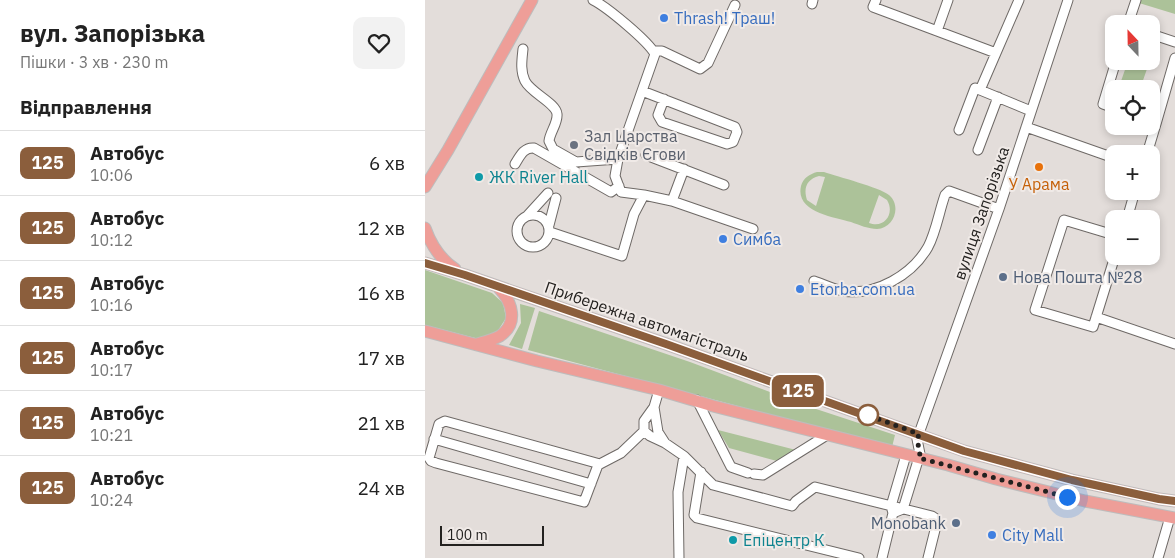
<!DOCTYPE html>
<html lang="uk">
<meta charset="utf-8">
<style>
body{margin:0;font-family:"IBM Plex Sans",sans-serif;background:#f2f2f2;color:#222;height:100vh;display:flex;flex-direction:column;font-size:19px;white-space:nowrap}
*{box-sizing:border-box;margin:0}
p{font-size:16px;color:#767676}
.icon{flex:none;width:28px;height:28px;fill:none;stroke:currentColor;stroke-width:2;stroke-linecap:round;stroke-linejoin:round}
.map{position:relative;flex:1;overflow:hidden}
.side{display:flex;flex-direction:column;background:#fff;width:425px}
.side>*{flex:none}
.badge{padding:0 10px;border-radius:8px;font-size:18px;line-height:32px}
.needle{width:32px;rotate:338deg}
.tools{position:absolute;left:680px;top:15px;display:grid;gap:10px}
.tools a{display:grid;place-items:center;width:55px;height:55px;border-radius:10px;background:#fff;box-shadow:0 2px 8px #0003;font-size:25px}
.scale{position:absolute;left:15px;bottom:12px;width:104px;box-sizing:border-box;padding-left:5px;border:2px solid #23211f;border-top:0;font-size:14px;line-height:18px;white-space:nowrap;color:#23211f;-webkit-text-stroke:4px #f0eae7;paint-order:stroke}
.you{position:absolute;width:25px;height:25px;margin:-12px;border:4px solid #fff;border-radius:50%;background:#1a73e8;box-shadow:0 0 0 8px #1a73e833}
.map>.badge{position:absolute;translate:-50% -50%;box-shadow:0 0 0 2px #fff}
h2{padding:0 20px;font-size:19px;line-height:45px}
.round{display:grid;place-items:center;flex:none;width:52px;height:52px;border-radius:10px;background:#f2f2f2}
.overview{display:flex;align-items:center;justify-content:space-between;height:85px;padding:0 20px}
h1{font-size:24px;font-weight:700;line-height:38px}
ul{padding:0;list-style:none}
li{display:flex;align-items:center;gap:15px;height:65px;padding:0 20px;border-top:1px solid #e0e0e0}
li div{flex:1}
li b{display:block;font-size:19px}
li em{font-style:normal}
li .badge{min-width:55px;font-weight:700;text-align:center}
main{display:flex;flex:1;min-height:0}
.map>svg:first-child{display:block}
.green{fill:#acc299;fill-rule:evenodd}
.lines{fill:none;stroke-linecap:round;stroke-linejoin:round}
.minor-casing{stroke:#6e6966;stroke-width:11}
.major-casing{stroke:#bdbcbc;stroke-width:13}
.minor{stroke:#fff;stroke-width:9}
.major{stroke:#ee9e98;stroke-width:11}
.line-casing{stroke:#fff;stroke-width:11}
.line{stroke:#8b5e3c;stroke-width:8}
.walk{stroke:#23211f;stroke-width:5;stroke-dasharray:0 9}
.shop-dot{fill:#3f7fe0;stroke:#f0eae7;stroke-width:2}
.worship-dot{fill:#6b7280;stroke:#f0eae7;stroke-width:2}
.food-dot{fill:#e8710a;stroke:#f0eae7;stroke-width:2}
.culture-dot{fill:#0f9aa8;stroke:#f0eae7;stroke-width:2}
.service-dot{fill:#5c6f8a;stroke:#f0eae7;stroke-width:2}
.stop-dot{fill:#fff;stroke:#8b5e3c;stroke-width:2.5}
.labels{text-anchor:middle;stroke-width:4;stroke-linejoin:round;paint-order:stroke}
.shop-label{font-size:16px;fill:#366cbe;stroke:#f0eae7;text-anchor:start}
.worship-label{font-size:16px;fill:#5b616d;stroke:#f0eae7;text-anchor:start}
.culture-label{font-size:16px;fill:#0d838f;stroke:#f0eae7;text-anchor:start}
.food-label{font-size:16px;fill:#c56008;stroke:#f0eae7}
.street-label{font-size:16px;fill:#23211f;stroke:#f0eae7}
.service-label{font-size:16px;fill:#4e5e75;stroke:#f0eae7;text-anchor:start}
</style>
<main>
<section class="side">
<div class="overview"><div><h1>вул. Запорізька</h1><p>Пішки · 3 хв · 230 m</p></div><a class="round"><svg class="icon" aria-label="heart" viewBox="0 0 24 24"><path d="M12 20l-8-8c-3-5 5-10 8-4 3-6 11-1 8 4z"/></svg></a></div>
<h2>Відправлення</h2>
<ul>
<li><span class="badge" style="background:#8b5e3c;color:#fff">125</span><div><b>Автобус</b><p>10:06</p></div><em>6 хв</em></li>
<li><span class="badge" style="background:#8b5e3c;color:#fff">125</span><div><b>Автобус</b><p>10:12</p></div><em>12 хв</em></li>
<li><span class="badge" style="background:#8b5e3c;color:#fff">125</span><div><b>Автобус</b><p>10:16</p></div><em>16 хв</em></li>
<li><span class="badge" style="background:#8b5e3c;color:#fff">125</span><div><b>Автобус</b><p>10:17</p></div><em>17 хв</em></li>
<li><span class="badge" style="background:#8b5e3c;color:#fff">125</span><div><b>Автобус</b><p>10:21</p></div><em>21 хв</em></li>
<li><span class="badge" style="background:#8b5e3c;color:#fff">125</span><div><b>Автобус</b><p>10:24</p></div><em>24 хв</em></li>
</ul>
</section>
<div class="map">
<svg width="750" height="558" viewBox="0 0 750 558">
<rect width="100%" height="100%" fill="#e3ddda"/>
<path class="green" d="M715 0H750V14L714 3Z
M703 61H709L723 66 715 89H700L694 87Z
M392 172H399C413 177 454 187 464 195 477 206 469 228 452 229 444 229 434 225 426 222 409 217 370 212 376 186 378 178 385 174 392 172ZM394 176 400 177 391 206 382 200C378 188 382 179 394 176ZM454 195 462 200C470 213 460 229 444 223Z
M0 270 67 293 78 303 81 318 72 332 54 339 0 325Z
M95 304 110 308 97 349 84 345 96 323Z
M114 311 265 362 382 406 470 435 467 447 103 350Z
M293 430 371 450 352 461 304 448Z"/>
<g class="lines">
<g class="minor-casing">
<path id="minor" d="M168 0C182 7 223 41 230 54L193 159 190 176 196 192 219 195 247 201 259 169
M451 0 448 7 571 53 594 0
M387 4 388 0
M703 24 711 0
M512 31 523 0
M726 34 750 42
M98 49C97 59 95 71 100 81 106 93 131 103 132 114 133 123 125 132 124 141L128 149 151 162 193 159
M228 51H237L275 69 283 63 310 5
M571 53 555 90 606 111
M217 91 310 127 312 132 308 142 302 144 237 122 233 115 239 99
M689 108 678 104 691 61
M731 124 750 58
M601 127 689 158
M534 130 550 88
M553 150 573 97
M722 154 731 124 726 122
M221 155 299 185
M90 164C95 156 99 147 109 148L186 192 194 186
M247 201 328 229
M92 231a16 16 0 1 1 32 0a16 16 0 1 1-32 0Z
M102 216 123 193
M702 219 710 191
M124 225 131 198
M125 232 197 256 209 214 219 195
M689 235 639 220 610 310 668 327 690 256
M389 281C398 284 408 289 418 291 451 296 487 275 503 247 511 232 514 212 520 195L524 191 574 209
M671 317 750 344
M272 400 306 467 323 473
M229 407 233 432 240 443
M219 431 225 436 240 443 259 456 253 492 254 558
M9 439 166 484
M259 456 288 485 367 506 371 501 390 487 507 516 510 518 512 522 503 558
M175 464 20 421 14 424 4 458 6 461 11 463 159 502 173 465 196 453 219 431V421L229 407 234 390
M276 472 269 515 272 518 434 558
M329 474 338 475 402 435
M468 513 478 509 495 454 492 439 574 209 643 0
M457 558 468 513 466 506 481 455
M733 558 745 517"/>
</g>
<g class="major-casing">
<path id="major" d="M0 187 23 150 107 0
M0 228C6 245 15 259 30 269
M0 263 40 275 241 344 539 451 647 480 734 499 750 501
M0 331 112 361 234 390 288 406 523 465 571 479 660 501 750 518
M52 344C59 342 68 340 75 336 94 323 87 302 74 288"/>
</g>
<use href="#minor" class="minor"/>
<use href="#major" class="major"/>
</g>
<g class="lines">
<g class="line-casing">
<path id="line" d="M0 263 40 275 241 344 539 451 647 480 734 499 750 501"/>
</g>
<use href="#line" class="line"/>
<path class="walk" d="M443 415 440 414 494 434C490 445 497 449 494 458L642 497"/>
</g>
<g class="shop-dot">
<circle cx="239" cy="18" r="5"/>
<circle cx="298" cy="239" r="5"/>
<circle cx="375" cy="289" r="5"/>
<circle cx="567" cy="535" r="5"/>
</g>
<circle class="worship-dot" cx="149" cy="145" r="5"/>
<circle class="food-dot" cx="614" cy="167" r="5"/>
<g class="culture-dot">
<circle cx="54" cy="177" r="5"/>
<circle cx="308" cy="540" r="5"/>
</g>
<g class="service-dot">
<circle cx="578" cy="277" r="5"/>
<circle cx="531" cy="523" r="5"/>
</g>
<circle class="stop-dot" cx="443" cy="415" r="10"/>
<g class="labels">
<g class="shop-label">
<text x="249" y="24">Thrash! Траш!</text>
<text x="308" y="245">Симба</text>
<text x="385" y="295">Etorba.com.ua</text>
<text x="577" y="541">City Mall</text>
</g>
<g class="worship-label">
<text x="159" y="142">Зал Царства<tspan x="159" dy="18">Свідків Єгови</tspan></text>
</g>
<g class="culture-label">
<text x="64" y="183">ЖК River Hall</text>
<text x="318" y="546">Епіцентр К</text>
</g>
<g class="food-label">
<text x="614" y="190">У Арама</text>
</g>
<g class="street-label">
<text transform="translate(556 213) rotate(-71)" y="6">вулиця Запорізька</text>
<text transform="translate(222 321) rotate(19)" y="6">Прибережна автомагістраль</text>
</g>
<g class="service-label">
<text x="588" y="283">Нова Пошта №28</text>
<text x="521" y="529" text-anchor="end">Monobank</text>
</g>
</g>
</svg>
<div class="tools">
<a><svg class="needle" viewBox="-14 -14 28 28"><path d="M0-13l5 13h-10z" fill="#e53935"/><path d="M0 13l5-13h-10z" fill="#767676"/></svg></a>
<a><svg class="icon" aria-label="locate" viewBox="0 0 24 24"><circle cx="12" cy="12" r="6"/><path d="M12 2v4M12 18v4M2 12h4M18 12h4"/></svg></a>
<a>+</a>
<a>−</a>
</div>
<div class="scale">100 m</div>
<div class="you" style="left:642px;top:497px"></div>
<b class="badge" style="left:373px;top:391px;background:#8b5e3c;color:#fff">125</b>
</div>
</main>
